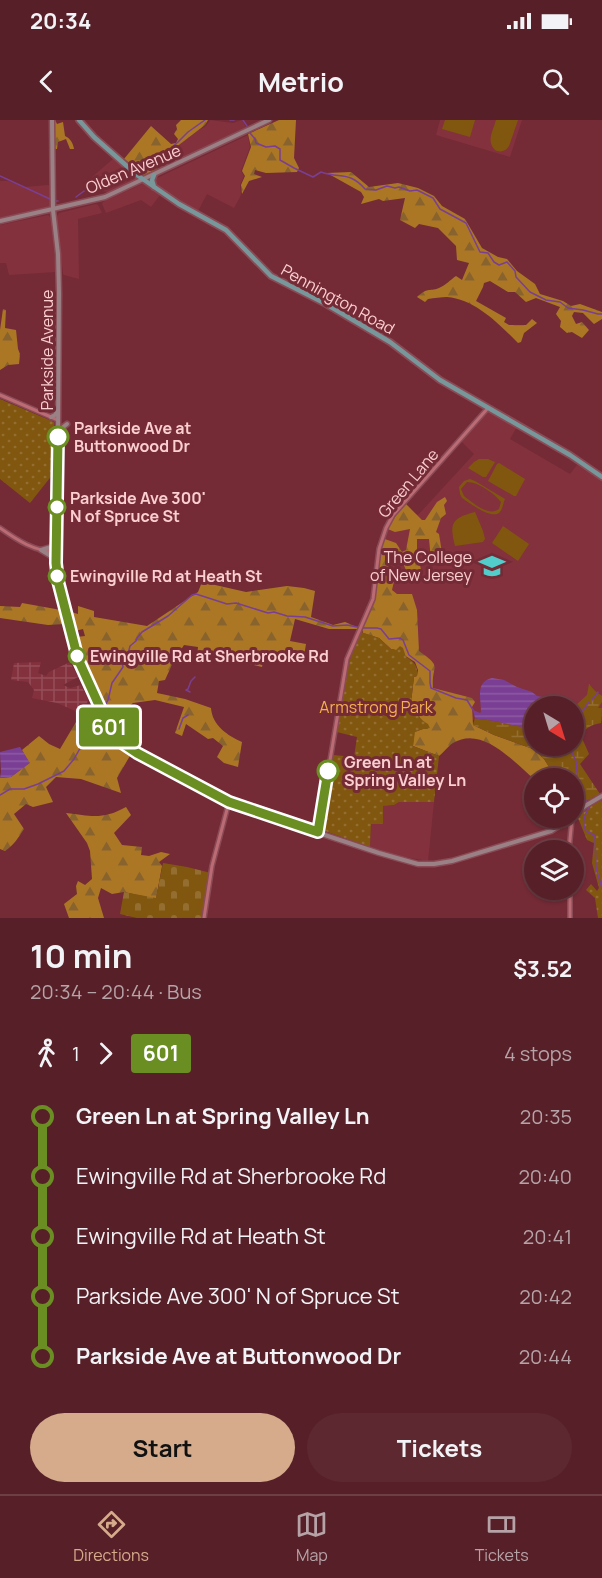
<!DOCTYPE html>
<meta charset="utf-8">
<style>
body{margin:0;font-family:Manrope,sans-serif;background:#5d2830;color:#f1f3f6;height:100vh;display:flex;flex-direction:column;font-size:22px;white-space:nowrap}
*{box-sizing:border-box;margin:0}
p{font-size:20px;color:#b6a3a8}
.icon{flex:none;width:33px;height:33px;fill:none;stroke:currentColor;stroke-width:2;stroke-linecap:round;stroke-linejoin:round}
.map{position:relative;height:798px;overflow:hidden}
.panel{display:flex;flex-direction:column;background:#572028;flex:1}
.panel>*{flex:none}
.badge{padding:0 12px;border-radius:4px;font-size:21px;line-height:39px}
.needle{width:39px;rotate:142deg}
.buttons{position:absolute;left:524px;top:576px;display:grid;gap:12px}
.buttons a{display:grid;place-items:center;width:60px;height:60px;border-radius:50%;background:#572028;box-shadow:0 2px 4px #0004,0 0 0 2px #6d3e45;font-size:30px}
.map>.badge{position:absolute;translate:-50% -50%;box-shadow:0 0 0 3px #fff}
.legs{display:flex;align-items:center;gap:9px;height:66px;padding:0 30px;font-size:20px}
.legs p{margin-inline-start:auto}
.summary{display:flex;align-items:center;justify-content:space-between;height:102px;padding:0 30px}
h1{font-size:33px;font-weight:700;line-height:45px}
.action{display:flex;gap:12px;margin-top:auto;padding:12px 30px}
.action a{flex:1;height:69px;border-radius:36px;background:#d6ab8b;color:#111;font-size:24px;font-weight:700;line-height:69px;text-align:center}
.action a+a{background:#5d2830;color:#f1f3f6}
ul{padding:0 30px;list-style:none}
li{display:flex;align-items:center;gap:21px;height:60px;font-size:22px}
li i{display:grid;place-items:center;width:9px;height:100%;margin:0 8px;background:currentColor}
li i::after{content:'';width:15px;height:15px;margin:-8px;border:4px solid;border-radius:50%;background:#572028}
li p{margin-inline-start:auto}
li:first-child i{background:linear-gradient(#0000 50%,currentColor 0)}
li:last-child i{background:linear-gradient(currentColor 50%,#0000 0)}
.status{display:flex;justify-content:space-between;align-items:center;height:42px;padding:0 30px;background:#572028;direction:ltr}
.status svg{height:16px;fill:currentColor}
header{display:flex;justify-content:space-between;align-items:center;height:78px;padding:0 30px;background:#572028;font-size:27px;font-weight:700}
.menu{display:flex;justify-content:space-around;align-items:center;height:84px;border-top:2px solid #6d3e45;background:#572028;font-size:16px;color:#b6a3a8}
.menu a{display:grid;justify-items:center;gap:3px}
.menu .active{color:#d6ab8b}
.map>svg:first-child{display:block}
.built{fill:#83313d}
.industrial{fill:url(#industrial-grid)}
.green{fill:#81570f;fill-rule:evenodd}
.forest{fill:url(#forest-firs)}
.wetland{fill:url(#wetland-marsh)}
.cemetery{fill:url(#cemetery-stones)}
.park{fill:url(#park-dots)}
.water{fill:url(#water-rules)}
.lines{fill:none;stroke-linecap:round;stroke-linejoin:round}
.stream{stroke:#7a3f94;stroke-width:1.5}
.tertiary-casing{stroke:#8a4b56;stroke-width:6}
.secondary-casing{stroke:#8a4b56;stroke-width:7}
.primary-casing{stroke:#8a4b56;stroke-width:8}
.tertiary{stroke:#bb6b73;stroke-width:3}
.secondary{stroke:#998186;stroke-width:4}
.primary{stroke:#77979a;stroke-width:4.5}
.line-1-casing{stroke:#fff;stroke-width:14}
.line-1{stroke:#6b8e23;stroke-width:9}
.stop-1-dot{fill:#fff;stroke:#6b8e23;stroke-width:3}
.labels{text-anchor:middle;stroke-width:6;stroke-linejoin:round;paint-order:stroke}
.street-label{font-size:16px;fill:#fbced0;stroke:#742b36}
.stop-label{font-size:16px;font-weight:bold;fill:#fbced0;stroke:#742b36;text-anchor:start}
.poi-label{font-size:16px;fill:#fbced0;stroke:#742b36;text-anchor:end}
.park-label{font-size:16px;fill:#f4b14d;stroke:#742b36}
</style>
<div class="status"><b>20:34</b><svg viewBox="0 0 49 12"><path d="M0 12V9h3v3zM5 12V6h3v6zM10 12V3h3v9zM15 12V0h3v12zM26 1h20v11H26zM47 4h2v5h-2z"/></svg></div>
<header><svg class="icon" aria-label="back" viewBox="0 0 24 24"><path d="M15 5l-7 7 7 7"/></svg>Metrio<svg class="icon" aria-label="search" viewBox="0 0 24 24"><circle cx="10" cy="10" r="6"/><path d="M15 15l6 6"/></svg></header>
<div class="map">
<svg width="602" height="798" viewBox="0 0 602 798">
<defs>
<pattern id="industrial-grid" width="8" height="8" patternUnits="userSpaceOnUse" patternTransform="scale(1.5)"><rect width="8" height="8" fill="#83313d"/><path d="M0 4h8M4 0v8" fill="none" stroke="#954e58"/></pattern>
<pattern id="forest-firs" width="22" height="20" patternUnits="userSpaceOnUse" patternTransform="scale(1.5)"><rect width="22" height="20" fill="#ab7725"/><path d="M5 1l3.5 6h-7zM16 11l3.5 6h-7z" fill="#89632e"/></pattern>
<pattern id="wetland-marsh" width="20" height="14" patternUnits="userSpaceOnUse" patternTransform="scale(1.5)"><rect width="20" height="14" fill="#81570f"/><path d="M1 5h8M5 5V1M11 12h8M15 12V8" fill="none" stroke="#946e31"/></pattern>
<pattern id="cemetery-stones" width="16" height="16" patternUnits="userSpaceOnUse" patternTransform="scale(1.5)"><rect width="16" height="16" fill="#81570f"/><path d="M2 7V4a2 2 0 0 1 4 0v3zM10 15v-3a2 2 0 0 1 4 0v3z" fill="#946e31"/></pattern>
<pattern id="park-dots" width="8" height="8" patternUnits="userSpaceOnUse" patternTransform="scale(1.5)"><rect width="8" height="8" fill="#81570f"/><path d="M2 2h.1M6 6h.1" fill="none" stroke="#946e31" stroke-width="1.8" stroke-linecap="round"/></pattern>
<pattern id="water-rules" width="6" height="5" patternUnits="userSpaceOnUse" patternTransform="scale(1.5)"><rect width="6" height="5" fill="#7a3f94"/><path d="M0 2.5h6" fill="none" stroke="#8e5aa2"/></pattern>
</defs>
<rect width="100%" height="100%" fill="#742b36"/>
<path class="built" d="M210 0 233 3 242 0 246 7 157 50 154 44 197 11 206 6Z
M440 0H522L510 37 436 15Z
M248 15 250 27 241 51 244 56 240 65 241 75 234 88 207 74 198 91 180 82 155 63V59Z
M113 39 136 57 135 60 108 72 100 71 92 57Z
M0 61H8L24 67 49 65 50 85 49 88 0 98Z
M142 64H146L159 73 160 75 151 87 141 80 106 93 102 84 103 82Z
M96 84 98 85 102 93 78 99 79 159 64 155 63 154 57 97 59 93Z
M48 95 51 98 56 152 9 155 6 143H0V105Z
M489 289 518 305 510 319 570 354 577 345 602 361V601L573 602V586H534V615H521L467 598 431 573 380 469 383 423 390 405 405 387 418 395 474 334 461 321Z
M420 681 434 682 428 741 399 736 370 727 371 704 383 686 394 685 399 682Z"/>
<path class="industrial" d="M41 542 38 553 46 556 49 552 70 542 78 557 63 565 70 568 81 565 88 579 87 584 80 593 57 583 32 578 34 570 28 562 11 560 14 543Z"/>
<path class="green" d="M445 0H475L470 17 442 9Z
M496 0H518L509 26C506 31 501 33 495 30 486 21 493 11 496 0Z
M479 339H488L495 342 486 357H483L468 348 474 342Z
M499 343 525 359 516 376H514L488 361 497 344Z
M470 359 475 361 505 379C503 383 503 389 499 393 490 399 470 383 462 378L460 374 459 367 464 361ZM467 362C478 362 494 373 501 382L499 389C489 397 473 383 464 376L461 369Z
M475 392 483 411 485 419 483 422 455 426C449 403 452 398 475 392Z
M503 406 529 424 518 441 492 423Z"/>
<path class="forest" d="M55 0 57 4 63 2 65 16C70 18 73 23 74 29H70L66 19 58 22 57 29H55Z
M181 0H208L205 5 154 44 157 49 144 55 124 39 151 6 171 24 176 23 178 19 174 14 177 9 176 5Z
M279 0H296L294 38 299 48 297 52 266 53 255 50 254 54 262 57 249 61 242 74 241 65 245 56 242 51 251 27 248 14Z
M351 52 369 67 398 63 418 68 434 76 442 86 465 99 482 128 498 137 507 139 517 151 535 164 540 174 563 181 571 186 580 184 602 192V199L594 204 583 193 574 192 572 196 576 204 582 202 589 210 582 218 572 212 567 213 560 207 561 201 556 194 560 187 536 178 526 182 515 172H508L490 161 484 163 483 167 476 181 506 198 504 202 509 205H526L532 199 537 203 524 213 521 222 518 223C499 204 475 179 447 177 441 177 434 178 428 179L425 182 417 177C428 167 428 172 439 168 446 165 450 160 456 156L462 160 469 143 457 140 456 126 438 108 419 104 415 108 400 100 405 78 383 81 379 79 361 84 364 77 361 72 327 53Z
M3 189 6 190 5 208 16 210 18 229 20 234 19 244 8 245 0 250V210Z
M445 377 447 381 444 385 446 394 441 398 436 412 439 414 442 433 450 434 434 444 431 440 429 419H417V430L421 450 409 457 399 434 389 442V446L395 457 392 470 397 474H412L417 490 419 531C444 549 431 543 433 568L472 578 475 582 472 587 473 605 494 615 533 629 544 639 556 658H541L539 657 534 659C514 642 482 605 453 623 448 626 444 632 439 636L413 626 414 612 423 609C422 603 421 598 417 593 415 589 412 589 411 583L414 557 417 556 418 550 415 542 396 530 391 529 379 518 363 513 362 508 372 488 369 487 373 475 382 418 396 423 402 432 406 430 410 409 395 412 385 408 404 382 422 400H425L437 382Z
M202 462 246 472 287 466 304 468 315 471 311 497 333 505 345 502 357 507V509H329L295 499 290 521 306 524 304 536 280 531 278 542H263L262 547 207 534 197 537 198 527 184 525 174 540 165 560 159 561 157 573 185 579 211 588C212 605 228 616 242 622L238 647 224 643 217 637 223 626 213 618 208 619 186 604 182 616 175 613 184 587 155 580 133 583 110 601 80 530 77 517 85 516 83 509 75 511 71 492 78 494V486L94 491V497L147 506 198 472Z
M22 483 61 490 65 504 48 505 0 498V486L20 487Z
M98 593 104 606 98 620 106 629 115 623 131 634 117 658 121 673 81 659 56 657 46 667 53 682 33 687 26 684 14 694 24 709C18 718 14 725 5 731L0 729V658L11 657 29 643 22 630 39 616 49 624 60 629 76 602C85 604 91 599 98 593Z
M126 687 131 695 114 713 122 725 142 727 141 735 149 736 161 732 170 734 159 742 162 746 156 779 124 772 112 774 101 768 98 778 104 798H69L64 784 77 774 76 766 78 761 85 765 92 759 90 731 87 723 66 693C91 696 103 700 126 687Z"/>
<path class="wetland" d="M589 564 595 571 602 576V582L598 588H602L601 603C592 605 585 607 581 616L589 634 580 644 600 674 584 682 573 690V658H556L544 639 533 629 494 615 473 605 475 598 478 599C497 600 515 607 534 609V626H573V588L587 575Z"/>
<path class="cemetery" d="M163 743 187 747 211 753 204 798H137L120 794 124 772 156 778Z"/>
<path class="park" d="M0 279 54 302 53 354 30 383 0 359Z
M361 512 379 518 391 529 396 530 400 526 403 528 406 537C414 542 418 545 417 556L414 557 411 583C412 590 422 601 428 604L430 608 428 609H423L415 612 413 626 439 636 434 682H399L394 685 383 686V704H371L370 727 322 710 321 708 333 635 354 637 357 617 337 612C342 578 345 543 361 512Z
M602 680V798H598L595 778 586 770 591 764 597 771 599 768 592 743 594 723 587 720 578 698H576L591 686Z"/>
<path class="water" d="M492 558 504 560 517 567 532 572 537 576 543 577 549 586H534V609C515 607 497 600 478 599L475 598 473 590 480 593 481 592C481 578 475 562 492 558Z
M20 627 30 643 11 657 0 658 1 652 0 632Z"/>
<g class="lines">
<path class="stream" d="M230 0H234
M243 0 247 6
M250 13 255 19 256 23 266 27 275 26 280 29V40L294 48 313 57 321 52C341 59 349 51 365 69L376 70 387 66 395 68 399 67 410 71 417 70 433 78 440 89 466 103 480 132 488 133 494 142 499 145 507 142 515 151 516 157 530 172 546 180 560 182 568 188 583 190 598 194H602
M135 49 170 29 178 22 188 12 205 0
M0 56 50 79
M76 77 84 71 106 69 116 64 122 58 130 54
M56 81H58
M192 560 195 557
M190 572 186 570 188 569 191 561
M592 580 598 572
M105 585 108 580 112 563 123 547 122 542 128 534 130 526 136 521 137 518 142 512 168 496 192 475 196 474 227 484 236 483 268 493 274 492 287 496 305 497 333 506 347 505 362 508H377L381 509 389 519 400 518 403 520 409 535 430 551V563L431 568 456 578 467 580 473 590
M573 596 584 589 589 582
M179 609 183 598 188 595
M569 626 576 641 578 663 589 687C585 695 581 702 586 711L594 715 595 717 596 748 602 768
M0 675 10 669H24L38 664 64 651 74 639 99 595"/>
<g class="tertiary-casing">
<path id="tertiary" d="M0 275 58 300
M0 408C17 420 35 432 57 432
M318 712 347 539 373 479 379 429 386 408 393 395 488 288
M569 730 572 698
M204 798 212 746 229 682
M570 798V770"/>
</g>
<g class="secondary-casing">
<path id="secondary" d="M52 0 53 90 58 134 59 173 57 457 76 534 99 586 106 602 115 615 122 623 135 633 232 684 379 733 418 744H434L452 741 551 711 571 698
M0 101 105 77 269 0
M51 297 55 295 58 290
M58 311 67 304
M41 430 51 436 56 443
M41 430 51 427 56 420
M573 696 585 686 602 676"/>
</g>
<g class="primary-casing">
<path id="primary" d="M79 0 94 17 137 55 179 84 226 110 271 156 326 184 390 222 440 260 570 335 602 357
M154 67 152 60 154 55"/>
</g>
<use href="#tertiary" class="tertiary"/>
<use href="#secondary" class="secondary"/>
<use href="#primary" class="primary"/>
</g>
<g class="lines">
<g class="line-1-casing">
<path id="line-1" d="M58 317 56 443 58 461 78 539 108 605 122 623 137 633 229 682 318 712 328 651"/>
</g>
<use href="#line-1" class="line-1"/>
</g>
<defs>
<g id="university-bare" transform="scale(2.07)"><path d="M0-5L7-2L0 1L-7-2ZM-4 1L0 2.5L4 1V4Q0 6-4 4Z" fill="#52cdcc" stroke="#742b36" stroke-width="2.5" paint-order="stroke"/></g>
</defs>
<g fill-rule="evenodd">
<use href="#university-bare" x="492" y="446"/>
</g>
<g class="stop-1-dot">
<circle cx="58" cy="317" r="10"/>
<circle cx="57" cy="387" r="8"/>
<circle cx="57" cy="456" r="8"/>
<circle cx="77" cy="536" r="8"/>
<circle cx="328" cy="651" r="10"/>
</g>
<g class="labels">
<g class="street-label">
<text transform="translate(133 49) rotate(-23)" y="6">Olden Avenue</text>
<text transform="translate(338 179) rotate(29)" y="6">Pennington Road</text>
<text transform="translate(47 230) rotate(-90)" y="6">Parkside Avenue</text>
<text transform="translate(408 363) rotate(-50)" y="6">Green Lane</text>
</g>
<g class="stop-label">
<text x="74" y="314">Parkside Ave at<tspan x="74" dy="18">Buttonwood Dr</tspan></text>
<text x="70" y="384">Parkside Ave 300'<tspan x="70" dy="18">N of Spruce St</tspan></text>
<text x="70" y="462">Ewingville Rd at Heath St</text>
<text x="90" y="542">Ewingville Rd at Sherbrooke Rd</text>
<text x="344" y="648">Green Ln at<tspan x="344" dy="18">Spring Valley Ln</tspan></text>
</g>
<g class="poi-label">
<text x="472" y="443">The College<tspan x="472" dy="18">of New Jersey</tspan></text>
</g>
<g class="park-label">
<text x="376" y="593">Armstrong Park</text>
</g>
</g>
</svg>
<div class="buttons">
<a><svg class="needle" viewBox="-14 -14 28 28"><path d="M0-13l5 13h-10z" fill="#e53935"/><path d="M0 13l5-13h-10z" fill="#b6a3a8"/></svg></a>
<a><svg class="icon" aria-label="locate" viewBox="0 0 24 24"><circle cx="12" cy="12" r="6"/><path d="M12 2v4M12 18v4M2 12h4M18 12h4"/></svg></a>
<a><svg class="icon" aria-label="layers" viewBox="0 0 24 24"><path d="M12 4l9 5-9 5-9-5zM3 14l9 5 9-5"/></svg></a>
</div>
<b class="badge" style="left:109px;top:607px;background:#6b8e23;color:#fff">601</b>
</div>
<section class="panel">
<div class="summary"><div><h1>10 min</h1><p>20:34 – 20:44 · Bus</p></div><b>$3.52</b></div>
<div class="legs"><svg class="icon" aria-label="walk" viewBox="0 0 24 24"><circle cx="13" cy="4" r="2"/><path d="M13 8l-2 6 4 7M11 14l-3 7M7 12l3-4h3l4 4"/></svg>1<svg class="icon" aria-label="forward" viewBox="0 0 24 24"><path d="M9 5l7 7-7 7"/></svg><b class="badge" style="background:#6b8e23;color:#fff">601</b><p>4 stops</p></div>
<ul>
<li><i style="color:#6b8e23"></i><b>Green Ln at Spring Valley Ln</b><p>20:35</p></li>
<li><i style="color:#6b8e23"></i><span>Ewingville Rd at Sherbrooke Rd</span><p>20:40</p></li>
<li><i style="color:#6b8e23"></i><span>Ewingville Rd at Heath St</span><p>20:41</p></li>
<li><i style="color:#6b8e23"></i><span>Parkside Ave 300' N of Spruce St</span><p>20:42</p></li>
<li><i style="color:#6b8e23"></i><b>Parkside Ave at Buttonwood Dr</b><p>20:44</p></li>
</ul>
<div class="action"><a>Start</a><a>Tickets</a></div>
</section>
<nav class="menu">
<a class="active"><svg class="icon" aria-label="directions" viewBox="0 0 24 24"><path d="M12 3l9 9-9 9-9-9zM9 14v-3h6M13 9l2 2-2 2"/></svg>Directions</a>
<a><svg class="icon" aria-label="map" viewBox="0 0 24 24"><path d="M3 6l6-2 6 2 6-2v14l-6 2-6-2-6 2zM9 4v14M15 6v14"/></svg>Map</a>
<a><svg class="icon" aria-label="tickets" viewBox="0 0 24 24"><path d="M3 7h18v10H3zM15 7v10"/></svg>Tickets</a>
</nav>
